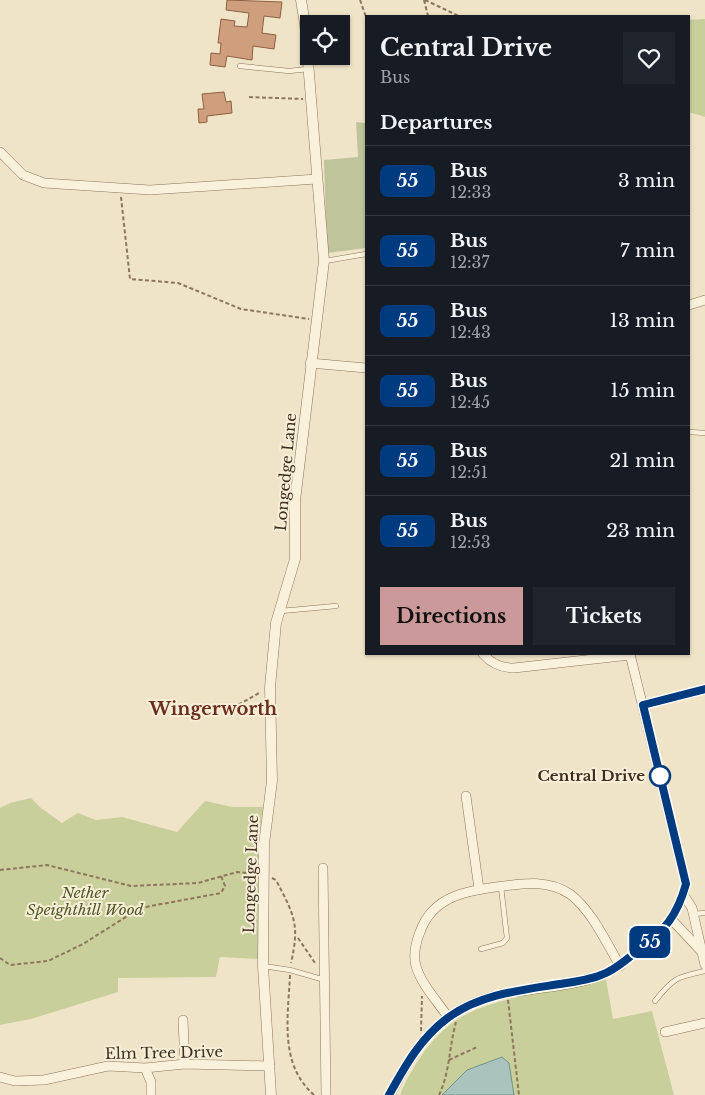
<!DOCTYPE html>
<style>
body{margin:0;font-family:"Libre Baskerville",serif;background:#20242c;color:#f1f3f6;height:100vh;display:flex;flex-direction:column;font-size:19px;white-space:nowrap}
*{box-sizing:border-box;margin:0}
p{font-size:16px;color:#9ea1a6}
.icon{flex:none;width:28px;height:28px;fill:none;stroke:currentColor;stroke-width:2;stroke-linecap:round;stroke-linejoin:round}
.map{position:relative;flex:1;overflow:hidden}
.details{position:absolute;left:365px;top:15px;width:325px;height:640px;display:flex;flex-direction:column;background:#171b24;border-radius:0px;box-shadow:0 1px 4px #0004}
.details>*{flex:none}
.badge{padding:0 10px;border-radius:8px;font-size:18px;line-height:32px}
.tools{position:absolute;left:300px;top:15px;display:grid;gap:10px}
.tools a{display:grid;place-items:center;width:50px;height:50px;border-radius:0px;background:#171b24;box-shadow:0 1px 4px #0004;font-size:25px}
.map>.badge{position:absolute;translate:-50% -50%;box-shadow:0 0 0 2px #fff}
h2{padding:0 15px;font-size:19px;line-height:45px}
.round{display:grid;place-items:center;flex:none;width:52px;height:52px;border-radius:0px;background:#20242c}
.head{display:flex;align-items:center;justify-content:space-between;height:85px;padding:0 15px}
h1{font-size:24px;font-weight:700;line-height:38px}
.button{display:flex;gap:10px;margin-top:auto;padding:10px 15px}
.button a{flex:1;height:58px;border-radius:0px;background:#cc999b;color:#111;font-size:20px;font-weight:700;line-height:58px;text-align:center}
.button a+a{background:#20242c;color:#f1f3f6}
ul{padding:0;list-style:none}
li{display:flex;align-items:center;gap:15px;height:70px;padding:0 15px;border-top:1px solid #363941}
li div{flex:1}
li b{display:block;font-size:19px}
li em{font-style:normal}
li .badge{min-width:55px;font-weight:700;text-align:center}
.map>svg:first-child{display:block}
.green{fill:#c9cf9b}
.cemetery{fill:#bfc49a}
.water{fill:#a9c4bc;stroke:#6f938a}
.building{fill:#cf9f7d;stroke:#8d5f41}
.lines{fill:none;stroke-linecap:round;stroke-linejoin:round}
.service-casing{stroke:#8d765c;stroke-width:5.5}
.minor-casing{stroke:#8d765c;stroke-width:10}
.tertiary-casing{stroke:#8d765c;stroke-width:11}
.path{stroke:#8d765c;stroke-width:2;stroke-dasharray:4 2.5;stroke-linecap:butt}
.service{stroke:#faf1dc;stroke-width:4.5}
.minor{stroke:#faf1dc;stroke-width:9}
.tertiary{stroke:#faf1dc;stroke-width:10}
.line-casing{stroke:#fff;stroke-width:11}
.line{stroke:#003b80;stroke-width:8}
.stop-dot{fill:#fff;stroke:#003b80;stroke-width:2.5}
.labels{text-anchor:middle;stroke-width:4;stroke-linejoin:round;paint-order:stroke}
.street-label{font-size:15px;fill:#3d2e20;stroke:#f7eed8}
.stop-label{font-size:15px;font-weight:bold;fill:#3d2e20;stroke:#f7eed8;text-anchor:end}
.park-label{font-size:15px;font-style:italic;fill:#4d5a26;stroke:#f7eed8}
.quarter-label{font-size:18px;font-weight:bold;fill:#6b2e1e;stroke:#f7eed8}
</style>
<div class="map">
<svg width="705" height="1095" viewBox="0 0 705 1095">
<rect width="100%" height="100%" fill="#f0e4c8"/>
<path class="green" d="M705 19V117L689 112V20Z
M31 798 41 808 62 823 78 813 96 820 122 817 177 832 205 801 233 807H263L258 844V959L220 957 216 977 118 978V992L31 1019 0 1025V808L10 803Z
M606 979 613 1019 652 1011 674 1095H400C411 1068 432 1035 458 1019 495 996 562 989 606 979Z"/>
<path class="cemetery" d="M356 122 366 123V248L327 253 324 160 358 157Z"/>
<path class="water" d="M502 1057 509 1063 514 1095H442L467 1070Z"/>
<path class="building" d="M227 0 282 2 280 18 264 16 262 33 276 35 274 49 253 46 252 60 227 56 225 67 210 65 211 53 220 54 221 43H218L221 19 235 21 234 26 247 27 249 13 226 10Z
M224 92 226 102 231 101 232 113 207 116V122L199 123 198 109H204L202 94Z"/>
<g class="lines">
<g class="service-casing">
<path id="service" d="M240 66 289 71 308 69
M325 261 366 254
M689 432 705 433
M281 611 336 606
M693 914 705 913
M481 949 503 943 507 938 501 887
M263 966 290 970 325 980
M655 1001C673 978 677 977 705 971"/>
</g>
<g class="minor-casing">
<path id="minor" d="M0 152 23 175 44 183 150 190 317 179
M689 305 705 300
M310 363 366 368
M483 654C492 664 501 668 514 668L630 655
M643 705 705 689
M466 796 479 889
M323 868 326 1095
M683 894 692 908 702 952
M672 920 702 952 705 965
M448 1017C438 1002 421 984 416 966 413 955 416 942 420 932 433 895 469 890 504 886 527 883 549 880 570 894 592 911 606 942 620 966
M183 1020 185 1064
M665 1032 705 1023
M145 1068 151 1082V1095
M0 1077 15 1081 44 1080 108 1066 145 1068 185 1064 270 1066
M390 1095C405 1066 421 1037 449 1017 497 982 552 995 601 975 616 970 626 959 639 950 665 930 677 916 686 884L630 654"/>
</g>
<g class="tertiary-casing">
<path id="tertiary" d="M271 1095 263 966 264 844 272 781 270 687 276 623 295 559V501L324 261 305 24 301 0"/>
</g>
<path class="path" d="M360 0 366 17
M424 0 428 16
M425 0 459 16
M249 97 303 99
M121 197 130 279 178 283 241 309 309 319
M227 711 261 692
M0 870 47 865 131 886 198 883 237 872 256 874
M272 878 276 880C294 915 300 924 291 963
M298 938 315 963
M0 958 10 965 48 961 83 944 140 908 221 893 225 886 221 876
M290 975C288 1018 279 1064 314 1095
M508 1000 519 1095
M421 1031 422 996
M449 1060 477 1047
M439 1095C450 1072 449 1047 456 1022"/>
<use href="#service" class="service"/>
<use href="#minor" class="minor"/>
<use href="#tertiary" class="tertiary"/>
</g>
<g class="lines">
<g class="line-casing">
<path id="line" d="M389 1095C405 1066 421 1037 449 1017 481 994 522 990 560 984 574 982 589 980 601 975 616 970 626 959 639 950 665 930 677 916 686 884L643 705 705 689"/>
</g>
<use href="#line" class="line"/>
</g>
<circle class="stop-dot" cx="660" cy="776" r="10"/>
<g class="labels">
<g class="street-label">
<text transform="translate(286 472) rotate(-85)" y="5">Longedge Lane</text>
<text transform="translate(251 874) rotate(-88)" y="5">Longedge Lane</text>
<text transform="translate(164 1053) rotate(-1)" y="5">Elm Tree Drive</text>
</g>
<g class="stop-label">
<text x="645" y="781">Central Drive</text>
</g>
<g class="park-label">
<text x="85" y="898">Nether<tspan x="85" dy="17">Speighthill Wood</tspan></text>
</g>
<g class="quarter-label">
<text x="213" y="715">Wingerworth</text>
</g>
</g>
</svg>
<div class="tools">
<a><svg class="icon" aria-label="locate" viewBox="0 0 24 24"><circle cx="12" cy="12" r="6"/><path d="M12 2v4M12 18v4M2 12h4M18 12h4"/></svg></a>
</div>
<b class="badge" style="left:650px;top:942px;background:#003b80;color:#fff">55</b>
<section class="details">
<div class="head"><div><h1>Central Drive</h1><p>Bus</p></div><a class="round"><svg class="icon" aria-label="heart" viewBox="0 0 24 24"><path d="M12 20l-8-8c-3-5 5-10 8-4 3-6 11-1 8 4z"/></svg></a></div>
<h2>Departures</h2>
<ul>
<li><span class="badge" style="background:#003b80;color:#fff">55</span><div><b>Bus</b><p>12:33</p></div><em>3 min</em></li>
<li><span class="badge" style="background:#003b80;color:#fff">55</span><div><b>Bus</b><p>12:37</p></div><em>7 min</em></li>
<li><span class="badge" style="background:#003b80;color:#fff">55</span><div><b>Bus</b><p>12:43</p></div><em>13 min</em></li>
<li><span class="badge" style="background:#003b80;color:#fff">55</span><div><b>Bus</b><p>12:45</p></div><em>15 min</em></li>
<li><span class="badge" style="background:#003b80;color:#fff">55</span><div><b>Bus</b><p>12:51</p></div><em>21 min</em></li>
<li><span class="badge" style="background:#003b80;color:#fff">55</span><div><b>Bus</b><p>12:53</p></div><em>23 min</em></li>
</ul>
<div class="button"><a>Directions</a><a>Tickets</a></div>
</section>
</div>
